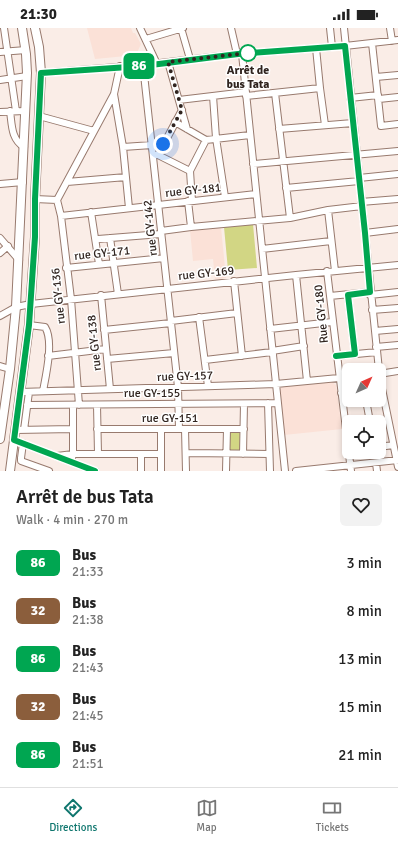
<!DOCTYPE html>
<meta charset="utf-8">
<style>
body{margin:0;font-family:Signika,sans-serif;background:#f2f2f2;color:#222;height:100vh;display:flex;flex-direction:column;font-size:15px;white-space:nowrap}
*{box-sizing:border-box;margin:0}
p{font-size:13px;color:#767676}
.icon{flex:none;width:22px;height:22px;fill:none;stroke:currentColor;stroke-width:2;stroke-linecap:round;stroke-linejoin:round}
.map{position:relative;height:443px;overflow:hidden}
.panel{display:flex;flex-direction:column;background:#fff;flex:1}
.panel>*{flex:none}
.badge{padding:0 8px;border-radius:6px;font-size:14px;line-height:26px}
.needle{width:26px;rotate:45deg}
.tools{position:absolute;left:342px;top:335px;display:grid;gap:8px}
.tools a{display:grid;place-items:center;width:44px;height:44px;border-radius:6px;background:#fff;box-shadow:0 2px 6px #0003;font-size:20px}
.you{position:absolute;width:20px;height:20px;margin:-10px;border:3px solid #fff;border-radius:50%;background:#1a73e8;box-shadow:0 0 0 6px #1a73e833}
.map>.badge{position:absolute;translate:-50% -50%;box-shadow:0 0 0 2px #fff}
.round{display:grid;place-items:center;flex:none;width:42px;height:42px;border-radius:6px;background:#f2f2f2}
.headline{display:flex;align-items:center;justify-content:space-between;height:68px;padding:0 16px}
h1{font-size:19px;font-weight:600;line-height:30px}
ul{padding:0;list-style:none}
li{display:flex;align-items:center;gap:12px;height:48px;padding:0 16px}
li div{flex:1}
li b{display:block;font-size:15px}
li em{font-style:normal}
li .badge{min-width:44px;font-weight:700;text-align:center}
.status{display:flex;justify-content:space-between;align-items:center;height:28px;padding:0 20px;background:#fff;direction:ltr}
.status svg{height:11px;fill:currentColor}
.dock{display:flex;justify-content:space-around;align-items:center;height:56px;border-top:1px solid #e0e0e0;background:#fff;font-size:11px;color:#767676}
.dock a{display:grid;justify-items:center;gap:2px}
.dock .current{color:#0f766e}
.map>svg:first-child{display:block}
.built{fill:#fbe1d7}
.green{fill:#d2d684}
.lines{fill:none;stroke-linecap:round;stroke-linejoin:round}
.minor-casing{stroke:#987a6e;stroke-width:8}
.major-casing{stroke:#987a6e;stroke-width:10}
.minor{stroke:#fff;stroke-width:6}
.major{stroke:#fff;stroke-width:8}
.line-casing{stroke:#fff;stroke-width:9}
.line{stroke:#00a651;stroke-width:6}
.walk{stroke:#30241f;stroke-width:4;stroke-dasharray:0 7.2}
.stop-dot{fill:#fff;stroke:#00a651;stroke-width:2}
.labels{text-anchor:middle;stroke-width:3;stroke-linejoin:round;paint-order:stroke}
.stop-label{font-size:12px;font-weight:bold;fill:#30241f;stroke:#fff}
.street-label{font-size:12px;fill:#30241f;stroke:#fff}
</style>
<div class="status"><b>21:30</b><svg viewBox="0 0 49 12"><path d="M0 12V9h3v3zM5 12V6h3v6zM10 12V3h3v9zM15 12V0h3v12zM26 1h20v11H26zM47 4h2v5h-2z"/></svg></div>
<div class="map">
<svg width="398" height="443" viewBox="0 0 398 443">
<rect width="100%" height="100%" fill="#faede7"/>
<path class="built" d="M87 0H131L133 5H135L141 16 136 27 95 31Z
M221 199 226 250 215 251 213 231 193 233 190 202Z
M332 354 336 357 342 401 284 407 279 362 282 359Z"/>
<path class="green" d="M253 196 257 240 228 242 224 199Z
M241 403V423H229V404Z"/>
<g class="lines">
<g class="minor-casing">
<path id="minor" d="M4 0 16 83
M140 0 157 36
M181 0 190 31
M231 0 237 26
M330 0 332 19
M344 0 379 342
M390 0 392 13
M146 11 183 0
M372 15 381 98 398 96
M316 20 320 60
M0 24 26 22
M242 26 285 443
M168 34 187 101
M143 37 178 359 179 401
M41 45 143 37 237 26 345 18 398 12
M376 49 398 47
M0 52 27 48
M275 65 290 190
M114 66 123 119 129 180
M213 68 216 110 225 169
M246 68 320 60 325 97
M350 70 378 67
M379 71 398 69
M179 72 246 64
M10 83C12 97 11 111 24 119
M0 84 25 83
M39 88 94 103
M175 94 206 112 250 107
M279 101 353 95
M123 119 152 117
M155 127H158L190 143
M158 127 182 82
M253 136 398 123
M359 150 398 146
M67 154 126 149
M0 156 23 154
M286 160 359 153
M35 171 57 172
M57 172 61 188 71 271 79 377
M57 172 114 66 120 38
M188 173 191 199
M192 173 190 143 206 112
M361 174 398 171
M328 182 335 243
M91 184 99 236
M61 188 256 166
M161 203 191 199 290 190 328 182 362 178
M365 205 398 201
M0 210 19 232
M110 210 118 266
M96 213 98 211 161 206
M262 221 331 213
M0 225 8 218
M66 240 164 230
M327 243 351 443
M296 247 307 353
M234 253 242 328
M101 267 110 361
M348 267 355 326
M370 267 398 264
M330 268 370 264
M372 282 398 280
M0 288 16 279 31 276 296 247 398 237
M199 289 208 358
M171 293 237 285
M29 297 45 299C54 313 46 347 43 363
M270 301 332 294
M104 302 171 295
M375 303 398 301
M376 319 398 317
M272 323 304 318
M48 328 106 321
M336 328 377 324
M107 331 174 325
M205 332 272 324
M0 338 10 341
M379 346 398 439
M379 346 398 343
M20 364 276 356 349 349
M341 365 349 364
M366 372 370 394
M268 375 270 443
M27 377 278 375
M97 377 98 426
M97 401H244
M161 401V443
M185 401 186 443
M16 402 73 401
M24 402 29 364
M14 412 95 443
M23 415 21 430V433L49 443
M379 419 393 417
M186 425 269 426
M243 426 244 376
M57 428 73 426H161
M72 430 73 426V377
M376 435 377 443
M141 443V426
M226 443 227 401
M296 443 398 432"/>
</g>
<g class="major-casing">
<path id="major" d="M0 411 10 341 16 279 27 45 26 26 22 0
M10 443 29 297 35 209V171L41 45 39 19 35 0"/>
</g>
<use href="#minor" class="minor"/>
<use href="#major" class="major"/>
</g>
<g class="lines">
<g class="line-casing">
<path id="line" d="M95 443 14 412 29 297 35 209V171L41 45 143 38 238 26 345 18 365 205 370 264 348 267 355 326 336 328"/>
</g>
<use href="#line" class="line"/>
<path class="walk" d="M163 116 182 82 168 34 248 25"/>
</g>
<circle class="stop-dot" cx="248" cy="25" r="8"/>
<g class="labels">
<g class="stop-label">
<text x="248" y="46">Arrêt de<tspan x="248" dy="14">bus Tata</tspan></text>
</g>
<g class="street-label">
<text transform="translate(193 162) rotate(-6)" y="4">rue GY-181</text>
<text transform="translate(150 200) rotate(-96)" y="4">rue GY-142</text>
<text transform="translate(102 225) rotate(-6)" y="4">rue GY-171</text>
<text transform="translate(206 245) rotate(-6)" y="4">rue GY-169</text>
<text transform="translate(58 268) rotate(-96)" y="4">rue GY-136</text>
<text transform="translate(321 286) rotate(-96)" y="4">Rue GY-180</text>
<text transform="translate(94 315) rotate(-96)" y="4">rue GY-138</text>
<text transform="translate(185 348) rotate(-2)" y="4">rue GY-157</text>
<text x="152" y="369">rue GY-155</text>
<text x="170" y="394">rue GY-151</text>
</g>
</g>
</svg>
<div class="tools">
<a><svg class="needle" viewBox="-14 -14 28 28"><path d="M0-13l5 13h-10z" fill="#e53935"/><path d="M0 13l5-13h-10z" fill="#767676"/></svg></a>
<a><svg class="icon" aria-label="locate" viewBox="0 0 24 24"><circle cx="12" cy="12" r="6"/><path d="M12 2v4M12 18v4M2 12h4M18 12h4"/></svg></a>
</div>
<div class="you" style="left:163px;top:116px"></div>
<b class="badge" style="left:139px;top:38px;background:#00a651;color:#fff">86</b>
</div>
<section class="panel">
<div class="headline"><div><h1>Arrêt de bus Tata</h1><p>Walk · 4 min · 270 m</p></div><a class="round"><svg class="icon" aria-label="heart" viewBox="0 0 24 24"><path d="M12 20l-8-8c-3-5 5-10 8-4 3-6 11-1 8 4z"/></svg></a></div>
<ul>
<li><span class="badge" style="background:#00a651;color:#fff">86</span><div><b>Bus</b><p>21:33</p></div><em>3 min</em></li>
<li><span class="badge" style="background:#8b5e3c;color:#fff">32</span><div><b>Bus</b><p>21:38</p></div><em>8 min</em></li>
<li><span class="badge" style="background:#00a651;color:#fff">86</span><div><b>Bus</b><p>21:43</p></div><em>13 min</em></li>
<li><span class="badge" style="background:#8b5e3c;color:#fff">32</span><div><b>Bus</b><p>21:45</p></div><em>15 min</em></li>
<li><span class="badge" style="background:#00a651;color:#fff">86</span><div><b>Bus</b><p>21:51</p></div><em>21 min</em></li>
</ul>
</section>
<nav class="dock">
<a class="current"><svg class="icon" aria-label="directions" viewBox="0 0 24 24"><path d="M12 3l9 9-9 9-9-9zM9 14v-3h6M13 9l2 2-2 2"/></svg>Directions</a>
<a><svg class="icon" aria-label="map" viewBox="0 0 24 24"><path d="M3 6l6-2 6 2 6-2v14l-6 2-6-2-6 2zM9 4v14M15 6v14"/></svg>Map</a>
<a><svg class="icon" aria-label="tickets" viewBox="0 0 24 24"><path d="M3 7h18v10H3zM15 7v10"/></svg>Tickets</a>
</nav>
